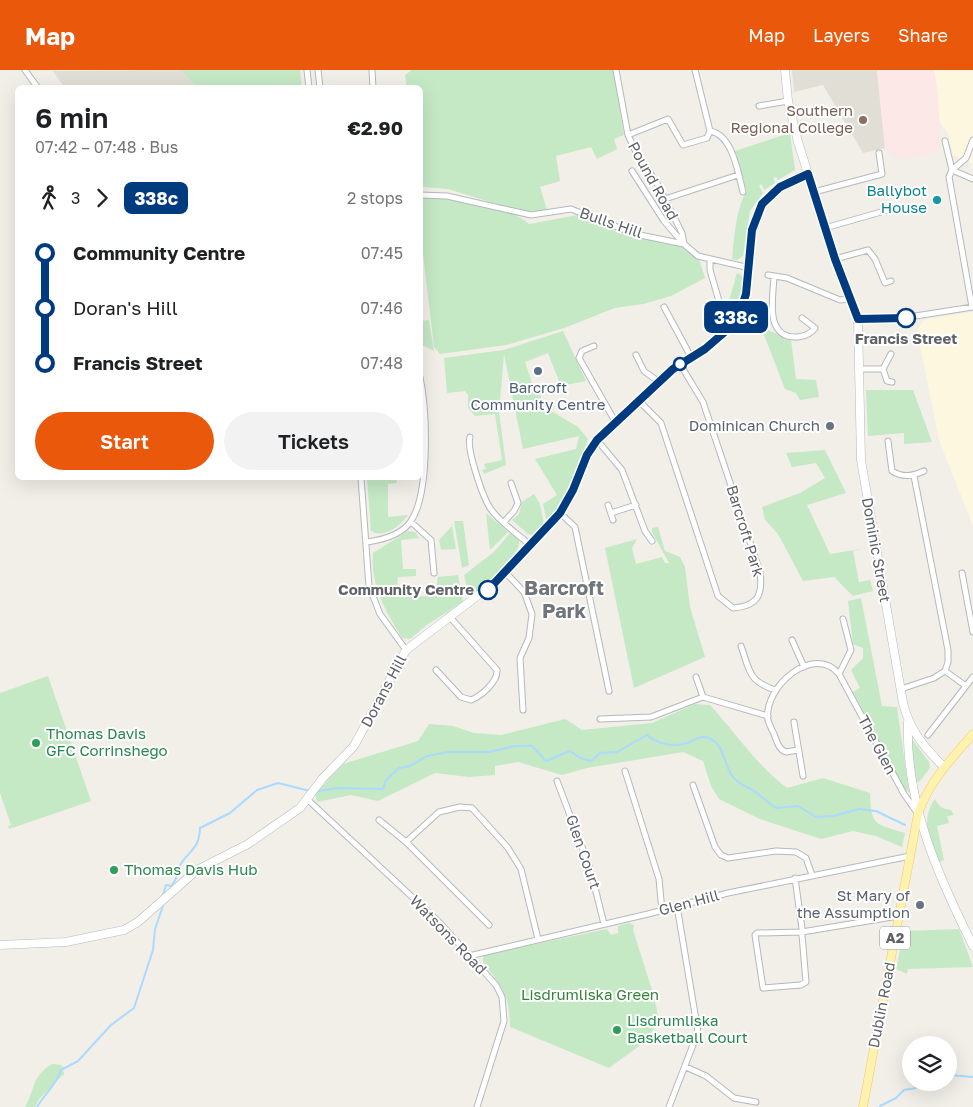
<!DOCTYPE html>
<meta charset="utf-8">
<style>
body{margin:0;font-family:"Golos Text",sans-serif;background:#f2f2f2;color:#202124;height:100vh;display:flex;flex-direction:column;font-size:19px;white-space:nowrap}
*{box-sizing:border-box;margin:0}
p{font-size:16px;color:#757577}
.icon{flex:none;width:28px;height:28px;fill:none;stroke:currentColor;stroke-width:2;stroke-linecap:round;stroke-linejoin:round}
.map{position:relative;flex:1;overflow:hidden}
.sheet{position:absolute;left:15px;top:15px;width:408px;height:395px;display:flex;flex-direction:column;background:#fff;border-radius:8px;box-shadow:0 5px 20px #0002}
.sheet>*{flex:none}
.badge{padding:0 10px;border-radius:8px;font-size:18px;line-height:32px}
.controls{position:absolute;left:902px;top:966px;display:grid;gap:10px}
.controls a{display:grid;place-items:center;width:55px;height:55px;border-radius:50%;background:#fff;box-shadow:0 5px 20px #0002;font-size:25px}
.map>.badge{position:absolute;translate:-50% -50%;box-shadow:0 0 0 2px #fff}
.legs{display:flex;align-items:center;gap:8px;height:55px;padding:0 20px;font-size:16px}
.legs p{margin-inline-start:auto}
.overview{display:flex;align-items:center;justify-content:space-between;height:85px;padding:0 20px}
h1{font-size:28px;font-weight:600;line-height:38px}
.action{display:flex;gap:10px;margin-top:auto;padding:10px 20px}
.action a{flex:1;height:58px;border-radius:30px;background:#ea580c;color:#fff;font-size:20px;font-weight:600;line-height:58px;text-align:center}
.action a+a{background:#f2f2f2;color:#202124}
ul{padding:0 20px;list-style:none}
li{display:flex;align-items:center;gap:18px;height:55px;font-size:19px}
li i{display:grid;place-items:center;width:8px;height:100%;margin:0 6px;background:currentColor}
li i::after{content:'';width:12px;height:12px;margin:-6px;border:4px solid;border-radius:50%;background:#fff}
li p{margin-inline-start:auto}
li:first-child i{background:linear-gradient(#0000 50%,currentColor 0)}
li:last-child i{background:linear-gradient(currentColor 50%,#0000 0)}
header{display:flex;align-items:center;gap:30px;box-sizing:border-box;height:70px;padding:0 25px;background:#ea580c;color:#fff}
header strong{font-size:24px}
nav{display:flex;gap:28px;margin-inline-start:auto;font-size:18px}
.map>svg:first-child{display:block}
.commercial{fill:#fef7e0}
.education{fill:#e1ded6}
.medical{fill:#fce8e6}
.green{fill:#c5e8c5}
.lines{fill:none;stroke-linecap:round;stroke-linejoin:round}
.stream{stroke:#aadaff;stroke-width:2}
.street-casing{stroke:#b5b8bc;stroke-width:7}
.secondary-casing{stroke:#b6babf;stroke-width:9}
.primary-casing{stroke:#f2c960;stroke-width:9}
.street{stroke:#fff;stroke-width:5}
.secondary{stroke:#fff;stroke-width:8}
.primary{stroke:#fff2af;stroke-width:8}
.line-1-casing{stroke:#fff;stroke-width:11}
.line-1{stroke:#003b80;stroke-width:8}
.education-dot{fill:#8d6e63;stroke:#fff;stroke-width:2}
.culture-dot{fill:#0f9aa8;stroke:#fff;stroke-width:2}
.stop-1-dot{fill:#fff;stroke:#003b80;stroke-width:2.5}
.service-dot{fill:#5c6f8a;stroke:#fff;stroke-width:2}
.worship-dot{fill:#6b7280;stroke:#fff;stroke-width:2}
.leisure-dot{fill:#2e9e5b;stroke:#fff;stroke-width:2}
.labels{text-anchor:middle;stroke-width:4;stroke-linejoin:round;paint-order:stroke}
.shield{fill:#fff;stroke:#8f9295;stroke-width:1}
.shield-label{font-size:14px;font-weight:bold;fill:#5f6368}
.education-label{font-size:15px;fill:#785e54;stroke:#fff;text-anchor:end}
.street-label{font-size:15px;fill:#5f6368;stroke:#fff}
.culture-label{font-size:15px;fill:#0d838f;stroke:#fff;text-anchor:end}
.stop-label{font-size:15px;font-weight:bold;fill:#5f6368;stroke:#fff}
.service-label{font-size:15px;fill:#4e5e75;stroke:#fff}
.worship-label{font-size:15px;fill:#5b616d;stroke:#fff;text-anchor:end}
.leisure-label{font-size:15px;fill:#27864d;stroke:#fff;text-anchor:start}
.park-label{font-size:15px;fill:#348238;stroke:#fff}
.district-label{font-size:20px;font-weight:bold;fill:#70757a;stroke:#fff}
</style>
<header>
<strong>Map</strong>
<nav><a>Map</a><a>Layers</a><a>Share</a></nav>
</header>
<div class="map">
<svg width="973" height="1037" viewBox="0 0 973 1037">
<rect width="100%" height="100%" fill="#f1efe8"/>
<path class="commercial" d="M934 0H973V94L953 85 948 63 940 53Z
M973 242V456L939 370 917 260 924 250Z"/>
<path class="education" d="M181 0 196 17H64L53 1Z
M792 0H877L885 78 863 83 823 15 794 22Z"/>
<path class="medical" d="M877 0H934L938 24 939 82 899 90 885 78Z"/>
<path class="green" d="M181 0H300L302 17H196Z
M412 0H613L624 65 614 69 617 79 597 89 591 77 556 86 560 111 540 117 547 140 522 142 448 119 423 117 420 98V18L407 17 405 5Z
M790 63 795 100 778 110 776 107 773 108 775 113 764 120 762 114 759 116 763 123 750 141 743 186 737 190 732 189C734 172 736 134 747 122L735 81Z
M420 126C447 125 509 135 529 154L578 145 621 164 684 174 698 186 705 208 671 226 643 234 615 238 564 258 506 275 440 284 434 277 420 158Z
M737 203 741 205C746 217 736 235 729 245L727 238Z
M429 250 434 281 420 274V251Z
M761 257 791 270 796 309 816 310 819 327 800 330 796 323 785 319Z
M563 261 586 311 561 316 548 283 525 292 533 316 540 323 543 336 578 357 588 369 567 424 547 452 543 434 557 425 535 389 576 379 579 366 523 379 504 284 499 342 506 395 484 404 482 400 486 399 484 394 502 390 495 344 475 346 468 338V325L465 321 447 323 444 288 504 280Z
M866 320H913L932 372 904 374V363L868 366Z
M825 380 846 423 807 435 830 484 867 478 853 481 859 512 870 510 873 521 853 526 834 507 803 511 778 464 765 450 762 437 800 423 825 408 816 393 792 397 786 383Z
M367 408 391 410 396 408 397 413 388 414V447L408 445C400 456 384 469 371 461Z
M534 424 540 434 544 455 533 465 528 464 512 450 519 444 522 432Z
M486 443 508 462 490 480Z
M454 451H463L469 495 462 498Z
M452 456 456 479 441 480 439 470Z
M658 457 665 481 680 487 685 497 690 537 705 587 634 618 605 478 637 469 632 478 636 494 662 487 665 493H669L652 462V458Z
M408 461 415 462 419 468 401 470 403 499H416V506L398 507 396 527 435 526 438 507 458 505 463 532 428 554 410 569 402 568C386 542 370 515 373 483Z
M510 463 519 470C521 488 482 518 469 527L464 505 494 482Z
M861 528 882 636 897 637 909 722 903 719 853 622 860 618 851 600 863 588V578L853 574 848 531Z
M48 606 91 731 9 759 8 756 11 755 0 723V623Z
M695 634 710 635C736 663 757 696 787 718L823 708 870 723C871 756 875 754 905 763L902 777 876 766 853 761 821 769 760 749 719 729 711 716 703 691 683 682 587 698 562 705 518 692 495 696V705L469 707 435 703 378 731 351 725 317 732 315 724 343 694 418 671 429 654 453 656 474 663 501 665 565 649 582 660 652 653Z
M912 669 929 692 930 698 920 711 915 713 911 687Z
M935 729C939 737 943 739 951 740L954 745 947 746 949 753 937 756 944 790 938 793 933 790C929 769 921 748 935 729Z
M629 853 634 855 633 860 653 923 659 950 646 971 609 998 510 957C509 923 503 918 483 892V885L607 859 611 865 618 863V856Z
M959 859 973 897 908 899 907 904 896 899 904 861Z
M52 994 62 995 64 1004 39 1029 35 1037H25C36 1018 31 1007 52 994Z"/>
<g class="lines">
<path class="stream" d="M314 722 337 718 383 719 386 710 399 698 410 696 427 686 448 682H489L515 676H532L546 691 570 681 580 688 591 691 600 683 617 682 647 665C656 673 671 677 683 674 692 673 698 664 709 668 724 673 724 696 733 707 740 716 750 717 758 724 764 729 770 734 776 738L798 736 816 747 833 746 859 739 876 741 905 755
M163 825 166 815 171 816C180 807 174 804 180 795 190 779 199 780 200 758L230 743 257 720 278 713 310 721
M949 1005 973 1007
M880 1036 896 1028 904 1020 916 1018 919 1012
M37 1037C46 1022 55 1017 61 1000L78 991 111 955 134 938 153 880 155 859 163 836"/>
<g class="street-casing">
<path id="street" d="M25 0 38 18
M307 0 309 18
M318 0 320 18
M372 0 373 18
M616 0 628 65 636 82 658 115 682 163 684 174 698 186 750 198
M695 0 710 61
M759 36 788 31
M628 65 668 49 683 75 707 68 710 61C733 65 738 103 743 122
M945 71 952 100 966 88 973 70
M632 101 664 151 684 174
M814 122 882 104 879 83
M420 125 447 126 531 145 571 139 635 164 684 174
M665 129 738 105
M825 158 888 140
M835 189 868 180 875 189 885 213 891 211
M710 190V200L723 245
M768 205 787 208 840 230 849 229
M774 207C773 228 764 269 798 267 805 266 811 264 815 258L802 248
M664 237 691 287
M972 237 949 107 952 100 973 109
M858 249 909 247 973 237
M594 276 582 281 579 288 616 353
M891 284 883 299 887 311 892 312
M636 285 644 301 659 312
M860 299H883
M640 332 661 353 718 526 733 538C758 536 763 525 760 502L703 332 680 294
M470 367C466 379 483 427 490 438 499 452 518 464 530 475
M597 370 622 400 645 461 652 471
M888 371 892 401C903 408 913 406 924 401
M914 406 948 580V592L945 601
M361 408 369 516 380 544 406 580
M608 435 613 450
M560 443 575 457 609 621
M611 443 636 435
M411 452 431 470 434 503
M504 452 514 441 518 433 511 413
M367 472C381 470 402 465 411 451 430 422 427 341 420 307
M505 502 524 522 532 544 529 568 520 588 523 640
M962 503 973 562
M792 570 804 597
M741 576C750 601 748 611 775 620
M436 600 461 627 471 630C481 626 498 612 497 600L449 546
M945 601 966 616
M839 604 851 580 843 549
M696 607 703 627
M901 619 934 608 945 601
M600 649 651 647 703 627 768 646
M794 652 803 706
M928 665 973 607
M798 680 786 682C778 679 777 671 774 664 772 660 769 654 768 650 763 617 814 573 839 604L904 724 918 744
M625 701 659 809 662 841
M557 711 590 798 604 854
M693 715 715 777 721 785 728 788 776 781 796 782 806 788 812 805
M307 729 439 852 496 915 502 927 504 951 477 1037
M379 750 406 772 489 855
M406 772 439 742 460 737 472 738 508 778 521 799 538 869
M795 808 802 859V865L806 912 801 915 763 918 755 865 757 863 802 862 898 846
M469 886 648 844 728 823 910 786
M686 997 706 1006 734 1028 756 1032
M669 1037 698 962 677 836"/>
</g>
<g class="secondary-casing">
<path id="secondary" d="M785 0 788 31 798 72 835 189 858 249 861 390 903 633C910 661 924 677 944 697
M908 652C905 732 938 806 973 876
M0 875 66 872 124 860 138 852 197 800 248 774 300 738 322 709 354 676 406 580 497 511 560 443 573 420 587 385 597 370 673 299 705 279 727 260 742 236 746 224 752 161 762 134 780 117 808 104"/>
</g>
<g class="primary-casing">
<path id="primary" d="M863 1037 918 744C929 712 951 689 973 664"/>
</g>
<use href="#street" class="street"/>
<use href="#secondary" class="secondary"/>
<use href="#primary" class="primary"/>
</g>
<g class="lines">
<g class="line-1-casing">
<path id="line-1" d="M488 520 560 443 573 420 587 385 597 370 673 299 705 279 727 260 742 236 746 224 752 160 762 134 780 117 808 104 835 189 858 249 906 248"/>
</g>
<use href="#line-1" class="line-1"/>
</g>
<circle class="education-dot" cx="863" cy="50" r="5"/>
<circle class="culture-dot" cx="937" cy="130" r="5"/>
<g class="stop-1-dot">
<circle cx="906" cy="248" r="9"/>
<circle cx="680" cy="294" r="6"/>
<circle cx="488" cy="520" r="9"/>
</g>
<circle class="service-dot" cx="538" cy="301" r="5"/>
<g class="worship-dot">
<circle cx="830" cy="356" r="5"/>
<circle cx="920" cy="835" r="5"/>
</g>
<g class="leisure-dot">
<circle cx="36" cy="673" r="5"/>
<circle cx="114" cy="800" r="5"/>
<circle cx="617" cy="960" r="5"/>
</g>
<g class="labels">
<rect class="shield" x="880" y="856.5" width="30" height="23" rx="4"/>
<g class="shield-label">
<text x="895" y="873">A2</text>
</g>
<g class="education-label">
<text x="853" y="46">Southern<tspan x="853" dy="17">Regional College</tspan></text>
</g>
<g class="street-label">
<text transform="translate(653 111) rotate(61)" y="5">Pound Road</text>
<text transform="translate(611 153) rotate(19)" y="5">Bulls Hill</text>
<text transform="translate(745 461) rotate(73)" y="5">Barcroft Park</text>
<text transform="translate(876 480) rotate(80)" y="5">Dominic Street</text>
<text transform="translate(384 621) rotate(-62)" y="5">Dorans Hill</text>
<text transform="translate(877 675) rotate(62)" y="5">The Glen</text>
<text transform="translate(583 782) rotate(71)" y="5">Glen Court</text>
<text transform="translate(689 833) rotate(-15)" y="5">Glen Hill</text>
<text transform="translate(448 865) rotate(46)" y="5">Watsons Road</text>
<text transform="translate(882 935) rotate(-79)" y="5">Dublin Road</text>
</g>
<g class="culture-label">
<text x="927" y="126">Ballybot<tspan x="927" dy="17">House</tspan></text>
</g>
<g class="stop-label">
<text x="906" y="274">Francis Street</text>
<text x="474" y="525" text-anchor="end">Community Centre</text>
</g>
<g class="service-label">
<text x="538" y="323">Barcroft<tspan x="538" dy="17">Community Centre</tspan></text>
</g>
<g class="worship-label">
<text x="820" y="361">Dominican Church</text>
<text x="910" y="831">St Mary of<tspan x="910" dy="17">the Assumption</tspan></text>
</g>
<g class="leisure-label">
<text x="46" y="669">Thomas Davis<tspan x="46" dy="17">GFC Corrinshego</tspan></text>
<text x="124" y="805">Thomas Davis Hub</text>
<text x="627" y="956">Lisdrumliska<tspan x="627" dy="17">Basketball Court</tspan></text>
</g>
<g class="park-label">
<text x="590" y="930">Lisdrumliska Green</text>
</g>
<g class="district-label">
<text x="564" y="525">Barcroft<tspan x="564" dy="23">Park</tspan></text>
</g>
</g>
</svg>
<div class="controls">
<a><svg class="icon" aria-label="layers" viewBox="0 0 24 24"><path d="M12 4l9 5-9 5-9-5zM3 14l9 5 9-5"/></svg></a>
</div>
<b class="badge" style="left:736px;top:247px;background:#003b80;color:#fff">338c</b>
<section class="sheet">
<div class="overview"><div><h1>6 min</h1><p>07:42 – 07:48 · Bus</p></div><b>€2.90</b></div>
<div class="legs"><svg class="icon" aria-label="walk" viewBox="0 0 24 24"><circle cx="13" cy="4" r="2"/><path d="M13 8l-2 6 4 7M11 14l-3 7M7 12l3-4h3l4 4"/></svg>3<svg class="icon" aria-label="forward" viewBox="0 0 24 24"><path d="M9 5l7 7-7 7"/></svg><b class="badge" style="background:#003b80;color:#fff">338c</b><p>2 stops</p></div>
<ul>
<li><i style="color:#003b80"></i><b>Community Centre</b><p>07:45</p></li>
<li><i style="color:#003b80"></i><span>Doran's Hill</span><p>07:46</p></li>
<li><i style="color:#003b80"></i><b>Francis Street</b><p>07:48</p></li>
</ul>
<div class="action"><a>Start</a><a>Tickets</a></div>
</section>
</div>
